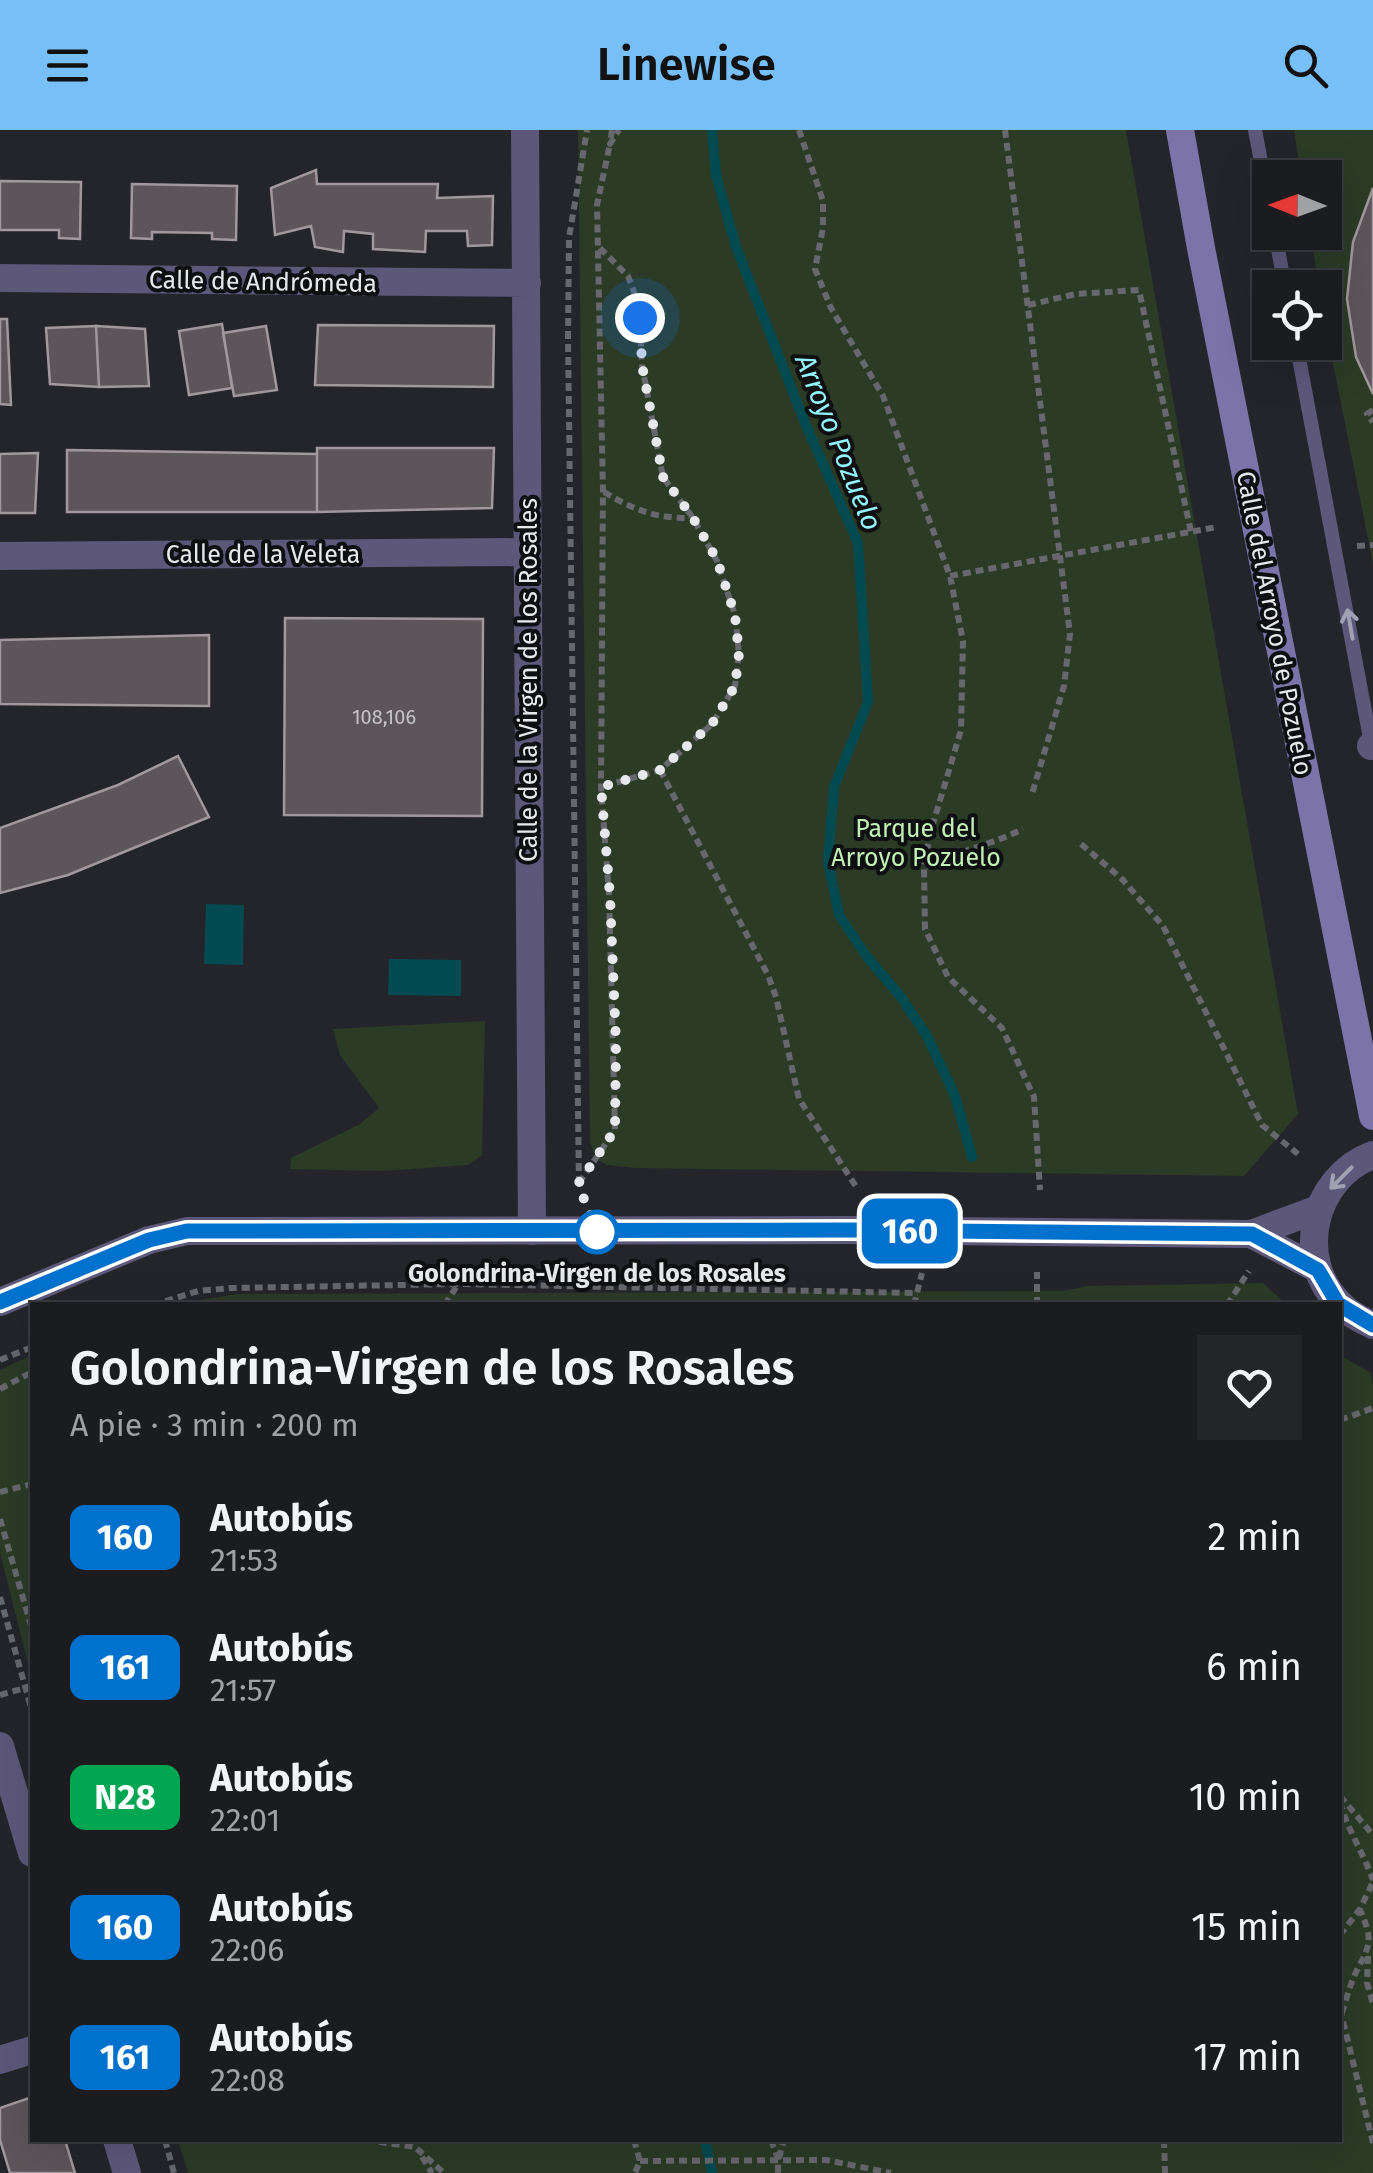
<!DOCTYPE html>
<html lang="es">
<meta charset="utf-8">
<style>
body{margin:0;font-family:"Fira Sans",sans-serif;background:#242529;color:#f1f3f6;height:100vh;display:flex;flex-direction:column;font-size:38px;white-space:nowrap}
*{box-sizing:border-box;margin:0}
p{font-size:32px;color:#a0a1a5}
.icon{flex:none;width:55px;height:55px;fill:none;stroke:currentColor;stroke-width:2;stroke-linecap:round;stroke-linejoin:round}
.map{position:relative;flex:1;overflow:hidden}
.panel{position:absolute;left:30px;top:1172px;width:1312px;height:840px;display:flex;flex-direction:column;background:#1b1c20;border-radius:0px;box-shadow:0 10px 40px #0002,0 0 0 2px #393a3e}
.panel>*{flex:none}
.badge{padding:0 20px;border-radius:15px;font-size:35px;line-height:65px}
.needle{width:65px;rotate:271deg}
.controls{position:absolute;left:1252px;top:30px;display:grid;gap:20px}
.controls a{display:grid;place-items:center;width:90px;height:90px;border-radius:0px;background:#1b1c20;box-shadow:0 10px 40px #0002,0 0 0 2px #393a3e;font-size:50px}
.you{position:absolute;width:50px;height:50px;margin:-25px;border:8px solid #fff;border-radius:50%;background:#1a73e8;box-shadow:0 0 0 15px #1a73e833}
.map>.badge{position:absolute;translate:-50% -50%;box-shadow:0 0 0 5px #fff}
.round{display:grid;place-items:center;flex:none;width:105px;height:105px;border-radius:0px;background:#242529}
.head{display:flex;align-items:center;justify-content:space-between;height:170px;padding:0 40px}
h1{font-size:48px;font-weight:600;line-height:75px}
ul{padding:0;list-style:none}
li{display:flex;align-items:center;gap:30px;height:130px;padding:0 40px}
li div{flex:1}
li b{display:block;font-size:38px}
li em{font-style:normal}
li .badge{min-width:110px;font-weight:700;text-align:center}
header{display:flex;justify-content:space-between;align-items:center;height:130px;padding:0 40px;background:#77c0f7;color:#111;font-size:45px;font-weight:600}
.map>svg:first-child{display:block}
.green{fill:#2b3b26}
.water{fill:#034b50}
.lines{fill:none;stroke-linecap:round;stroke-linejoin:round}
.stream{stroke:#034b50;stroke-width:10}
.building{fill:#5c5559;stroke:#a0989c;stroke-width:2.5}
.path{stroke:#67686d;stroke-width:6;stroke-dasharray:8 5;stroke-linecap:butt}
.service{stroke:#5d577a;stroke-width:14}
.minor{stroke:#5d577a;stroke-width:28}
.tertiary{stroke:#5d577a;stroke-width:28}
.secondary{stroke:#7c73a9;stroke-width:28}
.oneway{stroke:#a2a0b3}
.line-casing{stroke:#fff;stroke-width:22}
.line{stroke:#0072ce;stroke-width:15}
.walk{stroke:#e7e8ec;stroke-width:10;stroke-dasharray:0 18}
.stop-dot{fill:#fff;stroke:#0072ce;stroke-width:5}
.labels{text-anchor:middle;stroke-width:8;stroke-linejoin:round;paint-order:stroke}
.number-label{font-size:20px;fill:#c4c3c7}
.street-label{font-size:25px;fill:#e7e8ec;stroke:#0e0f11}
.park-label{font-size:25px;fill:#c2f0b5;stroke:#0e0f11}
.stop-label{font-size:25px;font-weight:bold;fill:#e7e8ec;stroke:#0e0f11}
.water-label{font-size:28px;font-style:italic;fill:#93f4fd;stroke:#0e0f11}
</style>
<header><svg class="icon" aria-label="menu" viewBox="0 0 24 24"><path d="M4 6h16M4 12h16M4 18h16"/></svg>Linewise<svg class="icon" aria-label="search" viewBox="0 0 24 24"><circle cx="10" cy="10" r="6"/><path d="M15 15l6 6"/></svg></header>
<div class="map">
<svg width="1373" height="2043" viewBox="0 0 1373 2043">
<rect width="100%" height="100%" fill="#24252b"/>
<path class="green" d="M578 0H1126L1298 984 1244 1046 636 1038 607 1035 596 1029 590 1012Z
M1294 0H1373V434L1325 193V158L1319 157 1310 103 1325 102V48L1301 47Z
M485 891 482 1025 468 1035 381 1041 290 1039 291 1028 360 994 379 978 340 925 333 899Z
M1263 1153 1287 1175H170L237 1164 1064 1161 1087 1156Z
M32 1225V1549L0 1423V1240Z
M1340 1225 1371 1243 1373 1255V2043H188L178 2010H1340Z"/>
<path class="water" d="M206 774 244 775 243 835 204 834Z
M389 829 461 830V866L388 865Z"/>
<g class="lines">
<path class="stream" d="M712 0 716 45 736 117 805 293 858 413 868 572 834 657 828 732 839 785 867 827 901 867 927 906 955 966 972 1027
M705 2010 712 2043"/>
</g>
<path class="building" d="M316 40 317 54H438L437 68 493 66 492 115 468 116 467 101H426L425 122 373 119V104L344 101 343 122 315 117 311 96 275 105 271 58Z
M0 51 81 52 80 109 59 108V100H0Z
M132 54 237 56 236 110 212 109V103L152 102V109L131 108Z
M1373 58V264L1356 227 1347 169 1353 112Z
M0 189H7L11 275 0 274Z
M222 194 232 258 189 265 179 201Z
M318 195 494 196 493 257 315 255Z
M96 196 99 257 50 254 46 198Z
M96 196 145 199 149 256 99 257Z
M266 196 277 260 234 266 223 203Z
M317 318H494L492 378 317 382Z
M67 320 317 324V382H67Z
M38 323 35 383H0V324Z
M285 488 483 489 482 686 284 685Z
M209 505V576L0 574V510Z
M178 626 209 687 68 745 0 763V698L118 655Z
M32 1967V2010H65L75 2043H10L0 2010V1978Z"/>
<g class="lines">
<path class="path" d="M612 0 610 14 619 0
M799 0 823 71V98L815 139 831 178 883 266 950 446 963 511 961 600 930 704 924 738 925 799 948 847 1002 898 1034 967 1040 1060
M1005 0 1070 504 1064 556 1032 664
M600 118 628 146 639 175 642 235 663 347 693 388 717 431 735 485 739 524 735 556 712 594 660 640 601 657
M1028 175 1076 164 1139 160 1191 402
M1373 280 1367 284 1373 292
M604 362C634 380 657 389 693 388
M1357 416 1373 415
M950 446 1217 397
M660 640 768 845 776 867 799 969 857 1058
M1081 714 1122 749 1163 796 1262 995 1298 1024
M926 737C957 721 991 715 1023 699
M579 1053 615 1000 609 765 601 657 603 361 597 75 610 14
M579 1054 568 209 569 108 587 0
M153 1175 198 1161 231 1158 458 1154 918 1163
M323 1175H353
M445 1175 458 1154 462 1138
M914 1175 922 1143
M1037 1175V1142
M1227 1175 1249 1141
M0 1230 32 1217
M0 1259 32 1242
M1340 1290 1373 1278
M0 1362 32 1354
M0 1389 32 1499
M0 1467 32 1581
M0 1565 32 1556
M1340 1666 1373 1705
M1340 1672C1348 1701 1363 1722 1373 1750
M1340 1805 1360 1779
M1368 1826 1367 1853 1373 1874
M1340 1879 1373 2013
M1342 1883C1346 1870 1350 1855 1356 1842 1371 1813 1373 1811 1360 1779L1373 1752
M165 2010 174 2043
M366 2010 415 2017 444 2043
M634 2010 640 2031 635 2043
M771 2010 778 2029V2043
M1164 2010 1165 2043
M422 2027 432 2043
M779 2028 784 2010
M640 2031 826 2030 891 2043"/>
<path class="service" d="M1255 0 1270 79
M1275 102 1285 158
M1296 212 1372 619"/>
<path class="minor" d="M525 0 532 1101
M0 148 527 153
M0 426 526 422
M1371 616H1373
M0 1616 32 1723
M0 1930 32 1920
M117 2010 127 2043"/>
<path class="tertiary" d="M1373 1025C1313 1047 1293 1129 1340 1174 1349 1184 1361 1190 1373 1195
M1251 1104 1318 1139
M0 1172 149 1110 187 1101 850 1100 1251 1104 1318 1079"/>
<path class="secondary" d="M1180 0 1201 118 1373 986"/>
</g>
<defs><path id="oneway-shaft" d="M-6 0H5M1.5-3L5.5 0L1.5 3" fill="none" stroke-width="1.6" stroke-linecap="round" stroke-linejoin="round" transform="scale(2.5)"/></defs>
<g class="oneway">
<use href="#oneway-shaft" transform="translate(1350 494) rotate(-100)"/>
<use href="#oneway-shaft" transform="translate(1341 1048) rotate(135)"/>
</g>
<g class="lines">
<g class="line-casing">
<path id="line" d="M0 1172 149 1110 187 1101 850 1100 1252 1104 1318 1140 1338 1174 1373 1195"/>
</g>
<use href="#line" class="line"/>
<path class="walk" d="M597 1102 578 1054 615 1000 616 913 610 766 601 657 660 640 712 594 735 556 739 524 735 485 717 430 693 388 663 347 642 235 640 188"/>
</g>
<circle class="stop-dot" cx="597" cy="1102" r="20"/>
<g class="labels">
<g class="number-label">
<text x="384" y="594">108,106</text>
</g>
<g class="street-label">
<text transform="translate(263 151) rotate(1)" y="9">Calle de Andrómeda</text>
<text x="263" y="433">Calle de la Veleta</text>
<text transform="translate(1275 493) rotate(79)" y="9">Calle del Arroyo de Pozuelo</text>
<text transform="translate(528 550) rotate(-90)" y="9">Calle de la Virgen de los Rosales</text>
</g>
<g class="park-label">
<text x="916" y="707">Parque del<tspan x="916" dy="29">Arroyo Pozuelo</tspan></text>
</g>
<g class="stop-label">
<text x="597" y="1152">Golondrina-Virgen de los Rosales</text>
</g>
<g class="water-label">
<text transform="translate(839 312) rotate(68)" y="10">Arroyo Pozuelo</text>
</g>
</g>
</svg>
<div class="controls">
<a><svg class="needle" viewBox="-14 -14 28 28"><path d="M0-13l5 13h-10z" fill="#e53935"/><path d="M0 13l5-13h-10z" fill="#a0a1a5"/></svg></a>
<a><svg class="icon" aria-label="locate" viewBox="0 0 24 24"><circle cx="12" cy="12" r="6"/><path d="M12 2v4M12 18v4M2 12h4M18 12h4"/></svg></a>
</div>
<div class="you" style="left:640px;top:188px"></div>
<b class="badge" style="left:910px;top:1101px;background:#0072ce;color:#fff">160</b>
<section class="panel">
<div class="head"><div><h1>Golondrina-Virgen de los Rosales</h1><p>A pie · 3 min · 200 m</p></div><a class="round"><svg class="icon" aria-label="heart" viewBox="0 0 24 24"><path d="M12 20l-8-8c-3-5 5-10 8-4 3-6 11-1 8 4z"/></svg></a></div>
<ul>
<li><span class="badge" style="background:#0072ce;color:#fff">160</span><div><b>Autobús</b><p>21:53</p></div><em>2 min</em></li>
<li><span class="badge" style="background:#0072ce;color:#fff">161</span><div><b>Autobús</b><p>21:57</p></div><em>6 min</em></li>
<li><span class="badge" style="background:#00a651;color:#fff">N28</span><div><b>Autobús</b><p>22:01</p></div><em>10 min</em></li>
<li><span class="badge" style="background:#0072ce;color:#fff">160</span><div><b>Autobús</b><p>22:06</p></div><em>15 min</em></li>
<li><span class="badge" style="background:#0072ce;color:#fff">161</span><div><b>Autobús</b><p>22:08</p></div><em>17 min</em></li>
</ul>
</section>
</div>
